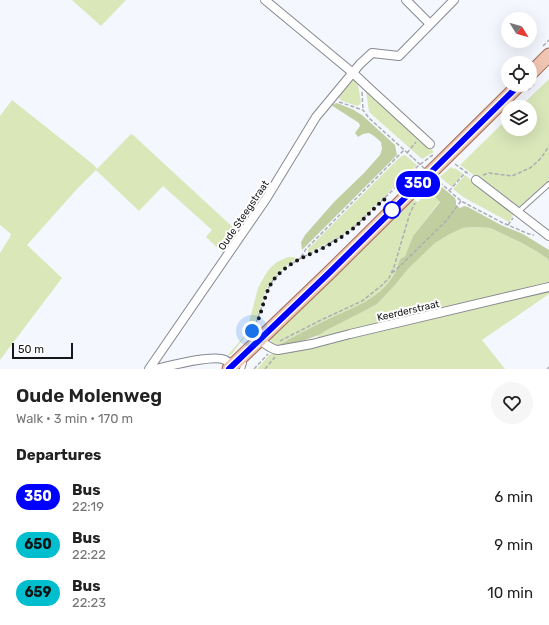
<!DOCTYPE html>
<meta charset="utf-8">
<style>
body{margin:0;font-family:Rubik,sans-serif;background:#f6f6f6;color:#222;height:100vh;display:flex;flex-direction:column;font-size:15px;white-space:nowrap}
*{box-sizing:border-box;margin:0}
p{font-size:13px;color:#767676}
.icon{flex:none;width:22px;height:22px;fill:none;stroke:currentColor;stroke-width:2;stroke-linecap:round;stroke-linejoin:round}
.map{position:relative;height:369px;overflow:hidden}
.panel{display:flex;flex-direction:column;background:#fff;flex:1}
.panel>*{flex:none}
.badge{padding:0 8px;border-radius:13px;font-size:14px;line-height:26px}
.needle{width:26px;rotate:127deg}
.tools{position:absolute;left:501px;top:12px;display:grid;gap:8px}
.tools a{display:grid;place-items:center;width:36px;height:36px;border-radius:50%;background:#fff;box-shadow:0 4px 16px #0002;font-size:20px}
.scale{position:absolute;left:12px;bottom:10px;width:61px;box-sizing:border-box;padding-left:4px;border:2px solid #17171a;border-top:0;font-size:11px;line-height:14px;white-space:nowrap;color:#17171a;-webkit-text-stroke:3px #fff;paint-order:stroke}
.you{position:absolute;width:20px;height:20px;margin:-10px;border:3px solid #fff;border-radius:50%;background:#1a73e8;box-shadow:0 0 0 6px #1a73e833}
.map>.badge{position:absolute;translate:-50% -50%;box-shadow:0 0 0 2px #fff}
h2{padding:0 16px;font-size:15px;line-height:36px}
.round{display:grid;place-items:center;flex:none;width:42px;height:42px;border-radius:21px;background:#f6f6f6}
.headline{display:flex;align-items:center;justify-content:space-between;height:68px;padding:0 16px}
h1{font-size:19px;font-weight:600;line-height:30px}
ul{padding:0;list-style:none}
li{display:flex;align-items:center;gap:12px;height:48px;padding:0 16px}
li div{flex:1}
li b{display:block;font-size:15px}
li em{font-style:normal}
li .badge{min-width:44px;font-weight:700;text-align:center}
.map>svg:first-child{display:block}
.green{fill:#d9e7b9}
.forest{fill:#c1cfa0}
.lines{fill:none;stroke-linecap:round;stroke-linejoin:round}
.lane-casing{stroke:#878991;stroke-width:6}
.street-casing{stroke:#878991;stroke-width:10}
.primary-casing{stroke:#9e6f5a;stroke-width:15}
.path{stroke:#acadb3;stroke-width:1.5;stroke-dasharray:4 2;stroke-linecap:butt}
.lane{stroke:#fff;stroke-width:4}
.street{stroke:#fff;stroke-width:8}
.primary{stroke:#f0c5b1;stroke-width:13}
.path-bridge{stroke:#acadb3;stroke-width:1.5;stroke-dasharray:4 2;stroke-linecap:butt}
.line-casing{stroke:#fff;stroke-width:9}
.line{stroke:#00f;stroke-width:6}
.walk{stroke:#17171a;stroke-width:4;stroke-dasharray:0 7.2}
.stop-dot{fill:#fff;stroke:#00f;stroke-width:2}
.labels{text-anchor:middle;stroke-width:4;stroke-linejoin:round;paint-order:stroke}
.street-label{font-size:10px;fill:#17171a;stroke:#fff}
</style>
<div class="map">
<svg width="549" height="369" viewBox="0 0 549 369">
<rect width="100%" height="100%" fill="#f5f7fe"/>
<path class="green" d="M72 0H126L101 26Z
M549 79V180L518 208 460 165 508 118V129H530V107H520Z
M352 80 355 81 358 85 361 102 360 104 357 106 342 101 339 98V96Z
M366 91 434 152 422 159 369 112Z
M12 100 94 165 97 169 130 135 132 134 238 232 223 253 206 237 212 230 163 186 139 211 96 170 77 189 27 245 62 278 0 360V253L10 237 11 234 0 225V116Z
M405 155 417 165 352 228 337 238 309 253 308 252V249L399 158 402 156Z
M451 167 454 169 455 168 463 174 452 187 440 177Z
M465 175 514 214 509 222 463 197 453 189Z
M429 190 440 201 413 236 405 256 400 259C398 264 397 269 395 273 379 301 350 308 324 321 308 329 292 337 277 346L275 344H272C271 342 271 340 271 337 272 329 289 320 296 315L412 199 418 202Z
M473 227 490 228 520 242 536 251 548 259 549 263V294L482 340 505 369H257L270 354H281L309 347 319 335 327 330 377 304 395 285 408 269 435 243 450 234 463 228Z
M288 257H294L296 259C284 267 271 277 266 291 261 301 260 313 254 323 248 334 239 344 232 354L227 356 246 334 258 288 265 275 271 267 277 262Z"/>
<path class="forest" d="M337 103 352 109 362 115 395 145 397 155 302 250 301 242 305 235 334 202 364 173 380 155 382 149 381 142 374 136 369 133 363 134 358 137 355 133 360 126 359 123 331 105Z
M436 182 455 198 456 201V205L460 208 464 206 468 207 501 225 523 234 549 250V263L548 259 536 251 520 242 490 228 473 227 463 228 450 234 435 243 408 269 395 285 377 304 364 311 327 330 319 335 305 340 278 347 277 346C292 337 308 329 324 321 350 308 379 301 395 273 397 269 398 264 400 259L405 256 413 236 440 202 429 190Z"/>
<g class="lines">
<g class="lane-casing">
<path id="lane" d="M518 212 549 184
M242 360 244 363 242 369"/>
</g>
<g class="street-casing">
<path id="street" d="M265 0 353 73 370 89 430 144
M406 0 430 24
M476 180 549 236
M259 339C263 343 273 350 278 350L312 344 350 334 549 287
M149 369 266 199 316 117 360 64 372 53 399 56 454 0
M156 369C169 366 214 354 225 360 228 361 230 364 232 366"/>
</g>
<g class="primary-casing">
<path id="primary" d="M530 74 549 55
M229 369 330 272 519 85"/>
</g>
<path class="path" d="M543 46 549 40
M528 90 534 84
M362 92 363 110
M339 102 363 110 369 118 413 158
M407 153 416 142
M455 164 470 175
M483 175 489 173 512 176 530 168 537 162 541 158 549 146
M444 186 461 201 503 223 529 234 534 235
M449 191 466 172
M508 225 513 218
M301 257 306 249 404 150
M392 273 400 266 446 221 461 201
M251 333 256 323 268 289 273 280 279 274 290 265 301 258 320 249 350 231 418 166 434 154
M280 341 321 320 362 301 381 286 389 278 394 267 410 213 415 203
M254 369 268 354
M265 369 275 357
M547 369 549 367"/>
<use href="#lane" class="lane"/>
<use href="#street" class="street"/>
<use href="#primary" class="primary"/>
<path class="path-bridge" d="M413 158 444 186"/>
</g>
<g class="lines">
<g class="line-casing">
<path id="line" d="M229 369 330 272 519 85"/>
</g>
<use href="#line" class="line"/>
<path class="walk" d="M252 331C264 315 262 294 275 278 288 263 304 257 321 249 329 245 336 241 343 236 358 226 370 212 384 199L392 210"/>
</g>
<circle class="stop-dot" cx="392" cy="210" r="8"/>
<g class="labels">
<g class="street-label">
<text transform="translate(243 215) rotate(-56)" y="4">Oude Steegstraat</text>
<text transform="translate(408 310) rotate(-13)" y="4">Keerderstraat</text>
</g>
</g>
</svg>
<div class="tools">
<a><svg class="needle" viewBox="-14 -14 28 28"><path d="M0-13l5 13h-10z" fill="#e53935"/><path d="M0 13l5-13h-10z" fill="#767676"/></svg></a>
<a><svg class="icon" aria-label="locate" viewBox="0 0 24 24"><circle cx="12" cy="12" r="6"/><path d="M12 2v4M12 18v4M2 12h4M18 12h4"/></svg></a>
<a><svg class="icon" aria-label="layers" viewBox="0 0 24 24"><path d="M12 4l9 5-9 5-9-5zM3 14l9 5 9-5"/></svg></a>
</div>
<div class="scale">50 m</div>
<div class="you" style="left:252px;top:331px"></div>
<b class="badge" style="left:418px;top:184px;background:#00f;color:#fff">350</b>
</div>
<section class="panel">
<div class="headline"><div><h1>Oude Molenweg</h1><p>Walk · 3 min · 170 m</p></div><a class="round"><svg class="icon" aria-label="heart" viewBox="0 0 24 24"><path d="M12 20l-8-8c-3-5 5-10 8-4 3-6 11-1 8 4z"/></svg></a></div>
<h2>Departures</h2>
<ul>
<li><span class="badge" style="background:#00f;color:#fff">350</span><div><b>Bus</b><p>22:19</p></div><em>6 min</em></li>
<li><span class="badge" style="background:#00becd;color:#111">650</span><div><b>Bus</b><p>22:22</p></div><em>9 min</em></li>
<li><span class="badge" style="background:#00becd;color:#111">659</span><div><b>Bus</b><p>22:23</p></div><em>10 min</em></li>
</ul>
</section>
